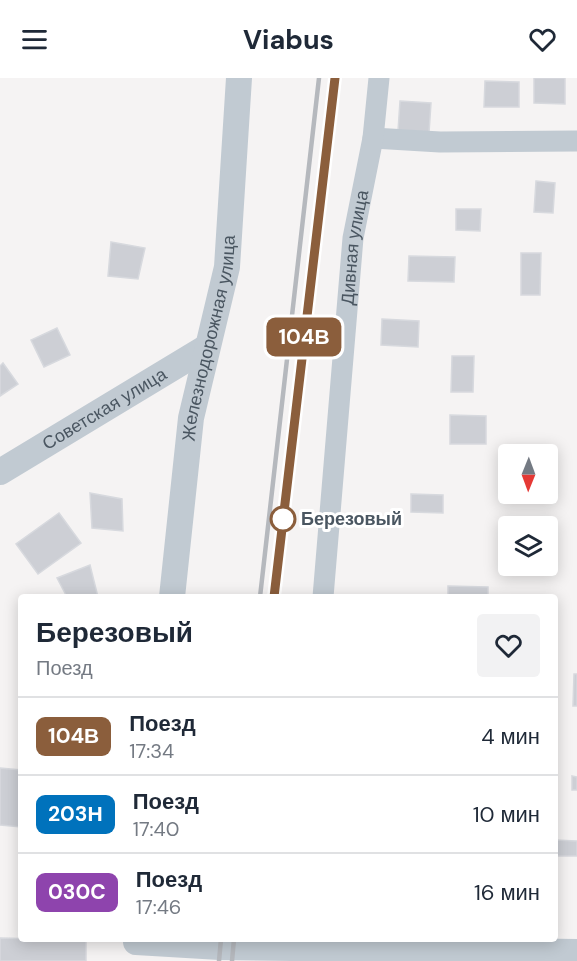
<!DOCTYPE html>
<html lang="ru">
<meta charset="utf-8">
<style>
body{margin:0;font-family:"DM Sans",sans-serif;background:#f2f2f3;color:#1f2937;height:100vh;display:flex;flex-direction:column;font-size:22px;white-space:nowrap}
*{box-sizing:border-box;margin:0}
p{font-size:20px;color:#747a83}
.icon{flex:none;width:33px;height:33px;fill:none;stroke:currentColor;stroke-width:2;stroke-linecap:round;stroke-linejoin:round}
.map{position:relative;flex:1;overflow:hidden}
.drawer{position:absolute;left:18px;top:516px;width:540px;height:348px;display:flex;flex-direction:column;background:#fff;border-radius:6px;box-shadow:0 3px 15px #0003}
.drawer>*{flex:none}
.badge{padding:0 12px;border-radius:9px;font-size:21px;line-height:39px}
.needle{width:39px;rotate:181deg}
.buttons{position:absolute;left:498px;top:366px;display:grid;gap:12px}
.buttons a{display:grid;place-items:center;width:60px;height:60px;border-radius:6px;background:#fff;box-shadow:0 3px 15px #0003;font-size:30px}
.map>.badge{position:absolute;translate:-50% -50%;box-shadow:0 0 0 3px #fff}
.round{display:grid;place-items:center;flex:none;width:63px;height:63px;border-radius:6px;background:#f2f2f3}
.headline{display:flex;align-items:center;justify-content:space-between;height:102px;padding:0 18px}
h1{font-size:28px;font-weight:700;line-height:45px}
ul{padding:0;list-style:none}
li{display:flex;align-items:center;gap:18px;height:78px;padding:0 18px;border-top:2px solid #e0e1e3}
li div{flex:1}
li b{display:block;font-size:22px}
li em{font-style:normal}
li .badge{min-width:66px;font-weight:700;text-align:center}
header{display:flex;justify-content:space-between;align-items:center;height:78px;padding:0 18px;background:#fff;font-size:27px;font-weight:700}
.map>svg:first-child{display:block}
.building{fill:#cdcfd5;stroke:#d7d9de;stroke-width:1.5}
.lines{fill:none;stroke-linecap:round;stroke-linejoin:round}
.minor{stroke:#c1cad2;stroke-width:21}
.tertiary{stroke:#c1cad2;stroke-width:26}
.rail{stroke:#b5b8bd;stroke-width:4.5}
.line-casing{stroke:#fff;stroke-width:14}
.line{stroke:#8b5e3c;stroke-width:9}
.stop-dot{fill:#fff;stroke:#8b5e3c;stroke-width:3}
.labels{text-anchor:middle;stroke-width:6;stroke-linejoin:round;paint-order:stroke}
.street-label{font-size:18px;fill:#4a5661;stroke:#fff}
.stop-label{font-size:18px;font-weight:bold;fill:#4a5661;stroke:#fff;text-anchor:start}
</style>
<header><svg class="icon" aria-label="menu" viewBox="0 0 24 24"><path d="M4 6h16M4 12h16M4 18h16"/></svg>Viabus<svg class="icon" aria-label="heart" viewBox="0 0 24 24"><path d="M12 20l-8-8c-3-5 5-10 8-4 3-6 11-1 8 4z"/></svg></header>
<div class="map">
<svg width="577" height="883" viewBox="0 0 577 883">
<rect width="100%" height="100%" fill="#f5f3f3"/>
<path class="building" d="M534 0H565V26L534 25Z
M485 3 519 4V29H484Z
M400 23 431 25 429 55 398 53Z
M536 103 555 105 553 135 534 134Z
M456 131H481L480 153 456 152Z
M111 164 145 170 138 201 108 198Z
M521 175H541L540 217H521Z
M409 178 455 179 454 204 408 203Z
M382 241 419 243 418 269 381 267Z
M57 250 70 277 44 289 31 262Z
M452 278H474L473 314H451Z
M3 285 18 306 0 318V288Z
M450 337 486 338V366H450Z
M90 415 122 421 123 453 92 450Z
M411 416 443 417V435L411 434Z
M59 435 81 465 38 496 16 466Z
M90 487 98 519H67L57 500Z
M448 508 488 509V519H448Z
M574 596H577V628H573Z
M0 690 21 692V749L0 747Z
M572 698 577 699V712H572Z
M555 762 577 763V778H555Z
M0 860 86 862V883H0Z"/>
<g class="lines">
<g class="minor">
<path d="M373 60 440 64 577 63"/>
<path id="s1" d="M323 519 353 160 373 60 379 0"/>
</g>
<g class="tertiary">
<path id="s2" d="M0 394 207 269"/>
<path id="s3" d="M172 519 191 340 227 189 239 0"/>
<path d="M136 864 220 869 577 874"/>
</g>
<path class="rail" d="M260 519 319 0
M274 519 335 0
M219 883 221 861
M232 883 234 861"/>
</g>
<g class="lines">
<g class="line-casing">
<path id="line" d="M274 519 335 0"/>
</g>
<use href="#line" class="line"/>
</g>
<circle class="stop-dot" cx="283" cy="441" r="12"/>
<g class="labels">
<g class="street-label">
<text dy="6" stroke="none"><textPath href="#s1" startOffset="351">Дивная улица</textPath></text>
<text dy="6" stroke="none"><textPath href="#s3" startOffset="262">Железнодорожная улица</textPath></text>
<text dy="6" stroke="none"><textPath href="#s2" startOffset="122">Советская улица</textPath></text>
</g>
<g class="stop-label">
<text x="301" y="447">Березовый</text>
</g>
</g>
</svg>
<div class="buttons">
<a><svg class="needle" viewBox="-14 -14 28 28"><path d="M0-13l5 13h-10z" fill="#e53935"/><path d="M0 13l5-13h-10z" fill="#747a83"/></svg></a>
<a><svg class="icon" aria-label="layers" viewBox="0 0 24 24"><path d="M12 4l9 5-9 5-9-5zM3 14l9 5 9-5"/></svg></a>
</div>
<b class="badge" style="left:304px;top:259px;background:#8b5e3c;color:#fff">104В</b>
<section class="drawer">
<div class="headline"><div><h1>Березовый</h1><p>Поезд</p></div><a class="round"><svg class="icon" aria-label="heart" viewBox="0 0 24 24"><path d="M12 20l-8-8c-3-5 5-10 8-4 3-6 11-1 8 4z"/></svg></a></div>
<ul>
<li><span class="badge" style="background:#8b5e3c;color:#fff">104В</span><div><b>Поезд</b><p>17:34</p></div><em>4 мин</em></li>
<li><span class="badge" style="background:#0072bc;color:#fff">203Н</span><div><b>Поезд</b><p>17:40</p></div><em>10 мин</em></li>
<li><span class="badge" style="background:#8e44ad;color:#fff">030C</span><div><b>Поезд</b><p>17:46</p></div><em>16 мин</em></li>
</ul>
</section>
</div>
